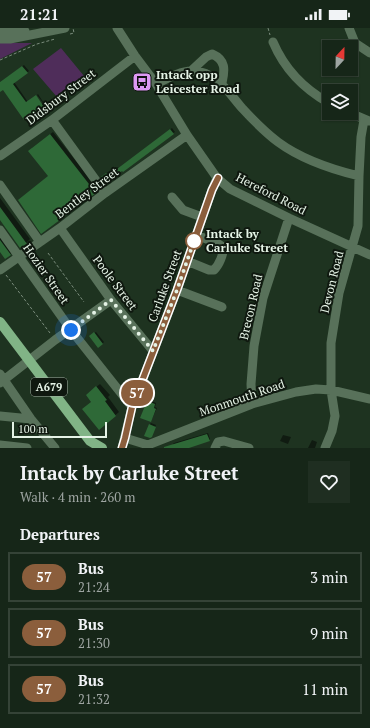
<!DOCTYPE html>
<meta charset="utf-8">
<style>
body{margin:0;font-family:"PT Serif",serif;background:#1f2e21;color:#f1f3f6;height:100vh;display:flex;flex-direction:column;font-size:15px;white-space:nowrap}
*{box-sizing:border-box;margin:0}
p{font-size:13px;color:#9ea5a2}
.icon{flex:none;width:22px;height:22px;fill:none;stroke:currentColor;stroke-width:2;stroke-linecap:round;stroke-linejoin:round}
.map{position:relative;height:420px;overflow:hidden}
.panel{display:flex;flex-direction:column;background:#162618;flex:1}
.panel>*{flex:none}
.badge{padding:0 8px;border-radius:13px;font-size:14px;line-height:26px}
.needle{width:26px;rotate:22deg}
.buttons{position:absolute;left:322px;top:12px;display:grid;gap:8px}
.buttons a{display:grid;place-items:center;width:36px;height:36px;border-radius:0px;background:#162618;box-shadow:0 1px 3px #0004,0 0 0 1px #354337;font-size:20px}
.scale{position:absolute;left:12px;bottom:10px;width:95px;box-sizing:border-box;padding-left:4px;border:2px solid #e5f3e6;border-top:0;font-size:11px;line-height:14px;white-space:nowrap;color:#e5f3e6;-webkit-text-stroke:3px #0f180f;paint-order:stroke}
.you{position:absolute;width:20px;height:20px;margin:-10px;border:3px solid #fff;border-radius:50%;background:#1a73e8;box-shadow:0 0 0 6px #1a73e833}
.map>.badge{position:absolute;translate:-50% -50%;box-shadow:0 0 0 2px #fff}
h2{padding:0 20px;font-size:15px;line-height:36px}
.round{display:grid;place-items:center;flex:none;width:42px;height:42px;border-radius:0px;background:#1f2e21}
.overview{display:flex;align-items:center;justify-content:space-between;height:68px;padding:0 20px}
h1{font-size:19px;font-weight:700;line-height:30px}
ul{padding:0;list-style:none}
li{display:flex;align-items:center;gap:12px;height:50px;margin:0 8px 6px;padding:0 12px;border:2px solid #354337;border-radius:0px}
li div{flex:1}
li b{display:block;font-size:15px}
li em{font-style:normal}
li .badge{min-width:44px;font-weight:700;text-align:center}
.status{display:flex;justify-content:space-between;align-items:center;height:28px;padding:0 20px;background:#162618;direction:ltr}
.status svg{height:11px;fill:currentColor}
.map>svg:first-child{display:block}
.green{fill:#4f2d5a}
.shadow{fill:#0007}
.building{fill:#2e6937}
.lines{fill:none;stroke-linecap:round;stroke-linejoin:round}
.path{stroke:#7a8c7c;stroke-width:1;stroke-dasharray:3 2;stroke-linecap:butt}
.minor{stroke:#58715a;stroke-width:9}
.major{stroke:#81b486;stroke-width:10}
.line-casing{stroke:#fff;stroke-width:9}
.line{stroke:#8b5e3c;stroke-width:6}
.walk{stroke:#e5f3e6;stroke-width:4;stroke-dasharray:0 7.2}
.stop-dot{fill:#fff;stroke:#8b5e3c;stroke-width:2}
.labels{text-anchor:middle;stroke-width:4;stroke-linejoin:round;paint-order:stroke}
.shield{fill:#0f180f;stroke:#a5b1a6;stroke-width:1}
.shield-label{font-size:11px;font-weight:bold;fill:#e5f3e6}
.poi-label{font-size:12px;font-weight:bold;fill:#e5f3e6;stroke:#0f180f;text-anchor:start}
.street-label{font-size:12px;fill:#e5f3e6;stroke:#0f180f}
.stop-label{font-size:12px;font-weight:bold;fill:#e5f3e6;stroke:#0f180f;text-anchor:start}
</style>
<div class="status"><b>21:21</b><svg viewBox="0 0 49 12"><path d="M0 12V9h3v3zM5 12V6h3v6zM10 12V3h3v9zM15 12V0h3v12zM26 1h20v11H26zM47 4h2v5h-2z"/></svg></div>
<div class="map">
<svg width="370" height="420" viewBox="0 0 370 420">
<rect width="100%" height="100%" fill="#1e3320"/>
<path class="green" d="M0 15H32L0 31Z
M61 20 84 48 57 69 33 41Z"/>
<path class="shadow" d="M24 37 29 43 14 54 37 87 3 60 0 63V54Z
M38 66 47 80 37 67Z
M172 100 175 104 173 105 123 142 104 147 108 144 109 145 118 139 119 141Z
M53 104 98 161 95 164 49 148 32 120Z
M0 170 30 211 26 215 0 191Z
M0 203 14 223 10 226 0 223Z
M96 304 104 314 102 316 92 306Z
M100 356 110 367 108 369 119 384 99 401 91 363Z
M149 372 156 375 155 379 157 380 151 393 148 374Z
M151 395 156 397 152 407 149 397Z
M208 405 210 411 209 413 179 420H174L173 416 174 415Z
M283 407 291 409 288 416 280 413Z
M312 412 317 414 315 420H308Z"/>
<path class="building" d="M22 38 28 45 13 56 26 74 36 67 46 82 37 89 34 85 24 92 3 62 0 64V54Z
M170 101 174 106 123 144 122 143 106 156 101 149 106 145 107 146 116 140 117 141Z
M50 106 96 165 41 206 18 172 48 148 28 123Z
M0 179 27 216 20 220 0 192Z
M0 212 11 227 5 231 0 224Z
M94 304 103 316 98 320 89 308Z
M96 358 107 372 105 373 116 388 99 402 82 381 91 374 86 367Z
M147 373 155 376 154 380 156 381 151 394 140 390Z
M149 396 156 399 152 409 150 410 144 408Z
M207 406 210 413 189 420H164V419Z"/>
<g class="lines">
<path class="path" d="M268 0 270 7
M70 6 74 5 73 0
M0 32 37 16 55 11
M48 225 84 274
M6 247 50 305"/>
<path class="minor" d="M117 0 135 28 156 56 187 107 217 150 230 161 289 190 370 227
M349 0 355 15 370 25
M0 3H25
M0 11H10L65 0
M273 14C284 40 304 61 329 75
M192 42 206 29 212 26C226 32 225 42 222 55
M156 56C166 51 182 42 193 43 217 44 228 64 242 80 253 92 265 104 278 114 301 131 330 141 359 148
M350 85 369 93
M52 92 105 165
M0 128 52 92 135 28
M0 157 40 214
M172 169 183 182 202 189
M60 200 111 272 153 323
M0 202 71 302 132 379
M187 233 209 242H214C219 237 224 226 223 219L217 215 196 207
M0 242 60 200 105 165 187 107
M177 262 222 279
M0 346 31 391 55 420
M0 355 55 312 111 272
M252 376 251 356 254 318 263 270 289 190
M0 388 31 391
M125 410 148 417 252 376 296 364 316 361 331 362 370 371
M0 417 27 420
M122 420 132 379 177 262 212 162 217 150
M215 420 218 414 224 413 249 420
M325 420 332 403 335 388 331 362V315L339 265 358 198 359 148 361 109 364 92"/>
<path class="major" d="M0 294 90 413 102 420"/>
</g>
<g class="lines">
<g class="line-casing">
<path id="line" d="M122 420 125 410 132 379 177 262 212 162 218 150"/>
</g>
<use href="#line" class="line"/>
<path class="walk" d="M71 302 111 272 153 323 177 262 196 207 194 213"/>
</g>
<defs>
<g id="bus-square" transform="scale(1)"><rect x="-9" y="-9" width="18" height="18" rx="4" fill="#dd99f3" stroke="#0f180f"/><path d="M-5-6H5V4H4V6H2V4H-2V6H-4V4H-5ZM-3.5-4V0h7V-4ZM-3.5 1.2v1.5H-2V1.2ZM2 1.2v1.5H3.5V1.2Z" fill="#111"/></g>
</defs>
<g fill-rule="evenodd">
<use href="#bus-square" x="142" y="54"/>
</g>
<circle class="stop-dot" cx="194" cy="213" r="8"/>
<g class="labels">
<rect class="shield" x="31" y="350" width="36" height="18" rx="3"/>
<g class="shield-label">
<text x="49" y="363">A679</text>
</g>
<g class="poi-label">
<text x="156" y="51">Intack opp<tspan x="156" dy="14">Leicester Road</tspan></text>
</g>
<g class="street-label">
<text transform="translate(61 69) rotate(-37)" y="4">Didsbury Street</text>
<text transform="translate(87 165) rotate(-37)" y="4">Bentley Street</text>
<text transform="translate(271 166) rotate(27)" y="4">Hereford Road</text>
<text transform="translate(46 246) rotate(55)" y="4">Hozier Street</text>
<text transform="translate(332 254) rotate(-76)" y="4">Devon Road</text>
<text transform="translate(115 255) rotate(53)" y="4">Poole Street</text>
<text transform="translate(165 258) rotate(-70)" y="4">Carluke Street</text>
<text transform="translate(251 279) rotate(-77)" y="4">Brecon Road</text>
<text transform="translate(242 370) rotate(-19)" y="4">Monmouth Road</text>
</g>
<g class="stop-label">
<text x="206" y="210">Intack by<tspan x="206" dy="14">Carluke Street</tspan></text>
</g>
</g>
</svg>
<div class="buttons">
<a><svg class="needle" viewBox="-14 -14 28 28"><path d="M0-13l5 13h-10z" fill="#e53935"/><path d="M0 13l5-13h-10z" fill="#9ea5a2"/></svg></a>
<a><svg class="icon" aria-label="layers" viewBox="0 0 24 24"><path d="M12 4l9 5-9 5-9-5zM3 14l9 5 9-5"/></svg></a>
</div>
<div class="scale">100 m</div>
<div class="you" style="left:71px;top:302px"></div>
<b class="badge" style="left:137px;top:365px;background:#8b5e3c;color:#fff">57</b>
</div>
<section class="panel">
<div class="overview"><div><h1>Intack by Carluke Street</h1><p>Walk · 4 min · 260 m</p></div><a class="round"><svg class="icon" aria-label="heart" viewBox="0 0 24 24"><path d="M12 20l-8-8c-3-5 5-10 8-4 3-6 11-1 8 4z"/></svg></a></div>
<h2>Departures</h2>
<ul>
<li><span class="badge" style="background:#8b5e3c;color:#fff">57</span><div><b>Bus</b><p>21:24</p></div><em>3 min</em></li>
<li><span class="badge" style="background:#8b5e3c;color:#fff">57</span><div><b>Bus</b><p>21:30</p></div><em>9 min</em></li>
<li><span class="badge" style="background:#8b5e3c;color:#fff">57</span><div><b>Bus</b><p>21:32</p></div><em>11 min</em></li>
</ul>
</section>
